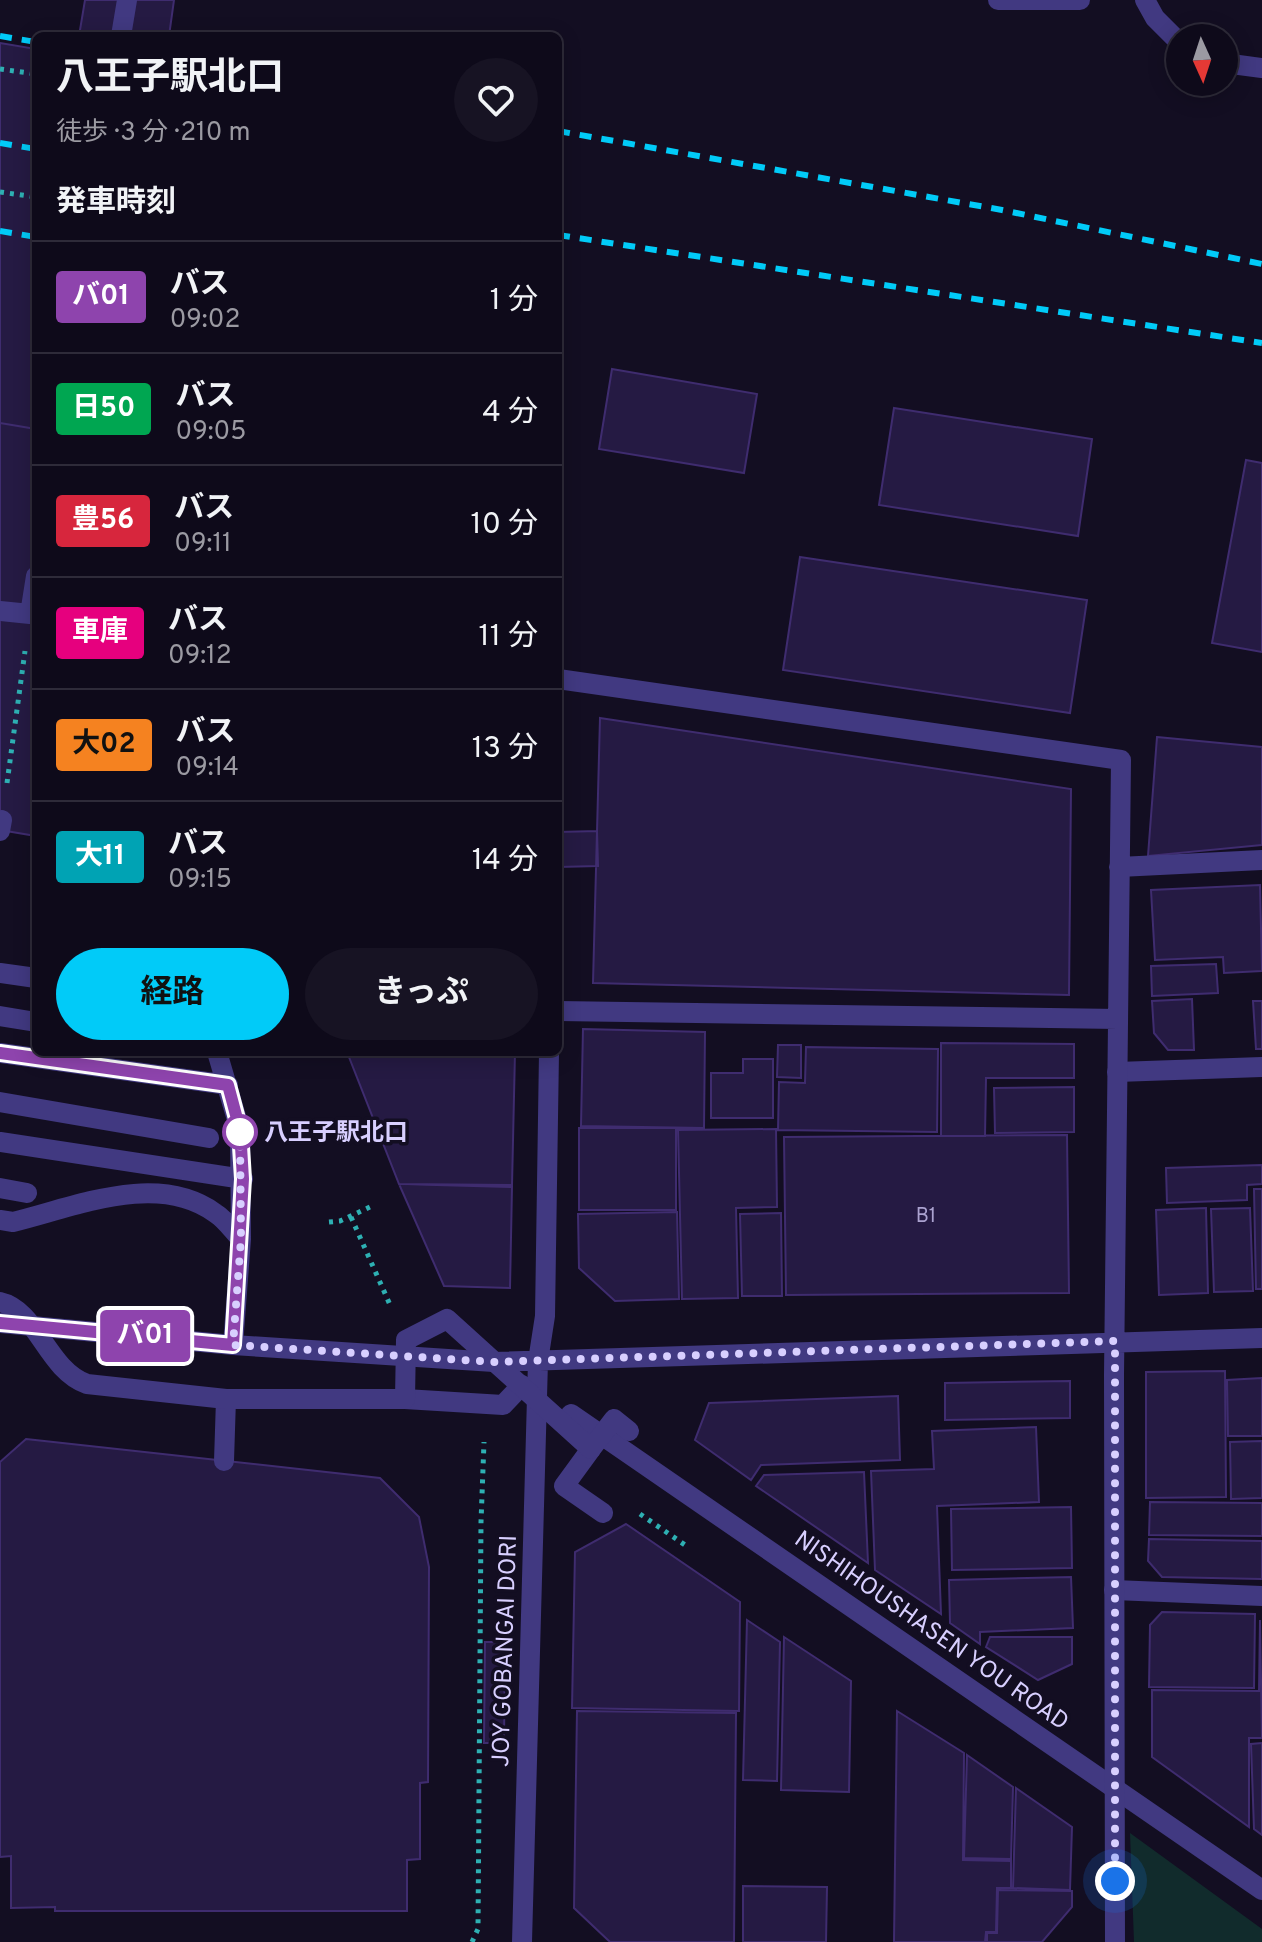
<!DOCTYPE html>
<html lang="ja">
<meta charset="utf-8">
<style>
body{margin:0;font-family:Overpass,"Noto Sans JP",sans-serif;background:#171323;color:#f1f3f6;height:100vh;display:flex;flex-direction:column;font-size:30px;white-space:nowrap}
*{box-sizing:border-box;margin:0}
p{font-size:26px;color:#9b9aa2}
.icon{flex:none;width:44px;height:44px;fill:none;stroke:currentColor;stroke-width:2;stroke-linecap:round;stroke-linejoin:round}
.map{position:relative;flex:1;overflow:hidden}
.side{position:absolute;left:32px;top:32px;width:530px;height:1024px;display:flex;flex-direction:column;background:#0e0a1a;border-radius:12px;box-shadow:0 4px 20px #0003,0 0 0 2px #2e2b39}
.side>*{flex:none}
.badge{padding:0 16px;border-radius:6px;font-size:28px;line-height:52px}
.needle{width:52px;rotate:177deg}
.controls{position:absolute;left:1166px;top:24px;display:grid;gap:16px}
.controls a{display:grid;place-items:center;width:72px;height:72px;border-radius:50%;background:#0e0a1a;box-shadow:0 4px 20px #0003,0 0 0 2px #2e2b39;font-size:40px}
.you{position:absolute;width:40px;height:40px;margin:-20px;border:6px solid #fff;border-radius:50%;background:#1a73e8;box-shadow:0 0 0 12px #1a73e833}
.map>.badge{position:absolute;translate:-50% -50%;box-shadow:0 0 0 4px #fff}
h2{padding:0 24px;font-size:30px;line-height:72px}
.round{display:grid;place-items:center;flex:none;width:84px;height:84px;border-radius:42px;background:#171323}
.head{display:flex;align-items:center;justify-content:space-between;height:136px;padding:0 24px}
h1{font-size:38px;font-weight:700;line-height:60px}
.action{display:flex;gap:16px;margin-top:auto;padding:16px 24px}
.action a{flex:1;height:92px;border-radius:48px;background:#01cbf8;color:#111;font-size:32px;font-weight:700;line-height:92px;text-align:center}
.action a+a{background:#171323;color:#f1f3f6}
ul{padding:0;list-style:none}
li{display:flex;align-items:center;gap:24px;height:112px;padding:0 24px;border-top:2px solid #2e2b39}
li div{flex:1}
li b{display:block;font-size:30px}
li em{font-style:normal}
li .badge{min-width:88px;font-weight:700;text-align:center}
.map>svg:first-child{display:block}
.green{fill:#112b2c}
.building{fill:#251a43;stroke:#3f2c6f;stroke-width:2}
.lines{fill:none;stroke-linecap:round;stroke-linejoin:round}
.path{stroke:#2eb0b3;stroke-width:5;stroke-dasharray:4 6;stroke-linecap:butt}
.service{stroke:#413981;stroke-width:20}
.pedestrian{stroke:#413981;stroke-width:20}
.minor{stroke:#413981;stroke-width:20}
.tertiary{stroke:#413981;stroke-width:20}
.rail{stroke:#01cbf8;stroke-width:6;stroke-dasharray:12 10;stroke-linecap:butt}
.pedestrian-bridge{stroke:#413981;stroke-width:20}
.line-casing{stroke:#fff;stroke-width:18}
.line{stroke:#8e44ad;stroke-width:12}
.walk{stroke:#d8cfff;stroke-width:8;stroke-dasharray:0 14.4}
.stop-dot{fill:#fff;stroke:#8e44ad;stroke-width:4}
.labels{text-anchor:middle;stroke-width:7;stroke-linejoin:round;paint-order:stroke}
.number-label{font-size:20px;fill:#aba2d0}
.stop-label{font-size:24px;font-weight:bold;fill:#d8cfff;stroke:#130e22;text-anchor:start}
.street-label{font-size:24px;fill:#d8cfff;stroke:#130e22}
</style>
<div class="map">
<svg width="1262" height="1942" viewBox="0 0 1262 1942">
<rect width="100%" height="100%" fill="#130e22"/>
<path class="green" d="M1130 1833 1262 1929V1942H1134Z"/>
<path class="building" d="M85 0H174L169 36H79Z
M0 43 36 49V429L0 423Z
M612 369 757 394 744 473 599 449Z
M894 408 1092 439 1078 536 879 505Z
M0 423 36 429V836L0 830Z
M1246 460 1262 463V652L1212 643Z
M800 557 1087 600 1070 713 783 670Z
M600 718 1071 789 1069 995 593 983Z
M1157 737 1262 747V845L1148 856Z
M597 831 598 866 558 867V832Z
M1260 885 1262 971 1224 973 1223 957 1155 960 1151 890Z
M1216 964 1218 993 1152 996 1151 966Z
M1192 999 1194 1050H1168L1154 1033 1152 1001Z
M1253 1001H1262V1049H1256Z
M583 1029 705 1032 704 1128 581 1126Z
M941 1043 1074 1044V1078H986L985 1136H941Z
M778 1045H801V1078L777 1077Z
M806 1047 938 1049 937 1132 778 1130 779 1082 805 1083Z
M347 1052H515L512 1185 399 1184Z
M743 1059H773V1118H711V1073H743Z
M1074 1087V1132L995 1133 994 1088Z
M579 1128H676V1210H579Z
M776 1129 777 1207 736 1208 738 1298 682 1299 678 1130Z
M1067 1135 1069 1293 786 1295 784 1137Z
M1262 1165V1184L1247 1185V1200L1167 1203 1166 1168Z
M399 1184 512 1187 510 1288 444 1286Z
M1254 1189H1262V1289H1256Z
M1206 1208 1208 1293 1159 1295 1156 1210Z
M1250 1208 1253 1291 1214 1292 1211 1209Z
M677 1212 679 1299 615 1301 579 1268 578 1214Z
M781 1213 782 1296H742L740 1214Z
M1225 1371 1226 1497 1146 1498V1372Z
M1262 1378V1436H1228L1227 1380Z
M1070 1381V1418L945 1420V1383Z
M898 1396 900 1460 761 1465 751 1480 695 1440 709 1403Z
M1036 1427 1039 1502 937 1506 941 1614 875 1570 871 1471 934 1469 932 1431Z
M26 1439 380 1478 419 1517 429 1567 428 1782 420 1783V1859L407 1860V1911H55V1907L11 1908V1856L0 1857V1462Z
M1262 1441V1498L1231 1499 1230 1442Z
M864 1472 868 1563 756 1486 764 1475Z
M1150 1502 1262 1503V1536L1149 1535Z
M1071 1507 1072 1568 952 1570 951 1509Z
M626 1524 740 1602 739 1711 572 1708 575 1552Z
M1149 1539 1262 1541V1579L1162 1577 1148 1561Z
M1071 1577 1073 1628 980 1632V1644L950 1623 949 1580Z
M1162 1612 1255 1614 1254 1688 1149 1687 1150 1625Z
M747 1620 780 1642 777 1781 743 1780Z
M1260 1620 1262 1738H1249V1827L1152 1757V1690L1259 1691Z
M784 1637 851 1681 849 1792 781 1790Z
M990 1637H1072V1664L1038 1680 986 1647Z
M485 1642H505L504 1743H484Z
M577 1711 736 1713 734 1942H610L574 1908Z
M897 1711 964 1753 963 1860 1011 1861V1888H997L996 1932H986L985 1942H894Z
M1262 1743V1835L1254 1829 1251 1744Z
M967 1755 1013 1787 1011 1859 964 1858Z
M1016 1788 1072 1827 1070 1890 1013 1888Z
M743 1886 827 1887 826 1942H743Z
M998 1890 1072 1891V1907L1042 1942H987V1933H997Z"/>
<g class="lines">
<path class="path" d="M0 69 36 74
M0 192 36 197
M7 783 25 651
M351 1217 391 1307
M329 1222 340 1221 370 1207
M640 1514 688 1547
M472 1942 478 1929 481 1522 484 1442"/>
<path class="service" d="M1145 0 1155 18 1180 43
M1224 63 1262 68
M0 973 36 978
M217 1052 240 1130 241 1239 233 1345
M0 1053 228 1085
M1117 1072 1262 1067
M0 1142 243 1179
M0 1220 13 1222C75 1207 157 1171 215 1213 225 1219 233 1231 241 1239
M1114 1590 1262 1596"/>
<path class="pedestrian" d="M121 36 127 0
M0 611 30 614 36 576
M0 831 2 820
M0 1016 36 1022
M0 1102 209 1138
M0 1188 27 1193
M405 1399 503 1405 522 1385
M571 1414 1262 1890
M591 1449 564 1486 603 1513
M224 1461 226 1399"/>
<path class="minor" d="M558 679 1121 760 1114 1375 1115 1942
M1119 867 1262 860
M558 1011 1118 1019
M0 1323 233 1345 494 1362 1262 1338
M522 1942 538 1361 545 1316 549 1052"/>
<path class="tertiary" d="M998 0H1080"/>
<path class="rail" d="M0 36 36 42
M558 131 1002 210 1262 264
M0 143 36 149
M0 231 36 237
M558 235 1262 343"/>
<path class="pedestrian-bridge" d="M0 1302C37 1310 47 1370 87 1384L226 1399H405L406 1340 447 1319 591 1449 614 1419 629 1431"/>
</g>
<g class="lines">
<g class="line-casing">
<path id="line" d="M0 1053 228 1085 240 1130 243 1179 233 1345 0 1323"/>
</g>
<use href="#line" class="line"/>
<path class="walk" d="M240 1132 241 1239 233 1345 494 1362 1115 1341V1881"/>
</g>
<circle class="stop-dot" cx="240" cy="1132" r="16"/>
<g class="labels">
<g class="number-label">
<text x="926" y="1222">B1</text>
</g>
<g class="stop-label">
<text x="264" y="1140">八王子駅北口</text>
</g>
<g class="street-label">
<text transform="translate(932 1630) rotate(35)" y="8">NISHIHOUSHASEN YOU ROAD</text>
<text transform="translate(504 1651) rotate(-88)" y="8">JOY GOBANGAI DORI</text>
</g>
</g>
</svg>
<div class="controls">
<a><svg class="needle" viewBox="-14 -14 28 28"><path d="M0-13l5 13h-10z" fill="#e53935"/><path d="M0 13l5-13h-10z" fill="#9b9aa2"/></svg></a>
</div>
<div class="you" style="left:1115px;top:1881px"></div>
<b class="badge" style="left:145px;top:1336px;background:#8e44ad;color:#fff">バ01</b>
<section class="side">
<div class="head"><div><h1>八王子駅北口</h1><p>徒歩 · 3 分 · 210 m</p></div><a class="round"><svg class="icon" aria-label="heart" viewBox="0 0 24 24"><path d="M12 20l-8-8c-3-5 5-10 8-4 3-6 11-1 8 4z"/></svg></a></div>
<h2>発車時刻</h2>
<ul>
<li><span class="badge" style="background:#8e44ad;color:#fff">バ01</span><div><b>バス</b><p>09:02</p></div><em>1 分</em></li>
<li><span class="badge" style="background:#00a651;color:#fff">日50</span><div><b>バス</b><p>09:05</p></div><em>4 分</em></li>
<li><span class="badge" style="background:#d7263d;color:#fff">豊56</span><div><b>バス</b><p>09:11</p></div><em>10 分</em></li>
<li><span class="badge" style="background:#e6007e;color:#fff">車庫</span><div><b>バス</b><p>09:12</p></div><em>11 分</em></li>
<li><span class="badge" style="background:#f58220;color:#111">大02</span><div><b>バス</b><p>09:14</p></div><em>13 分</em></li>
<li><span class="badge" style="background:#00a3b4;color:#fff">大11</span><div><b>バス</b><p>09:15</p></div><em>14 分</em></li>
</ul>
<div class="action"><a>経路</a><a>きっぷ</a></div>
</section>
</div>
